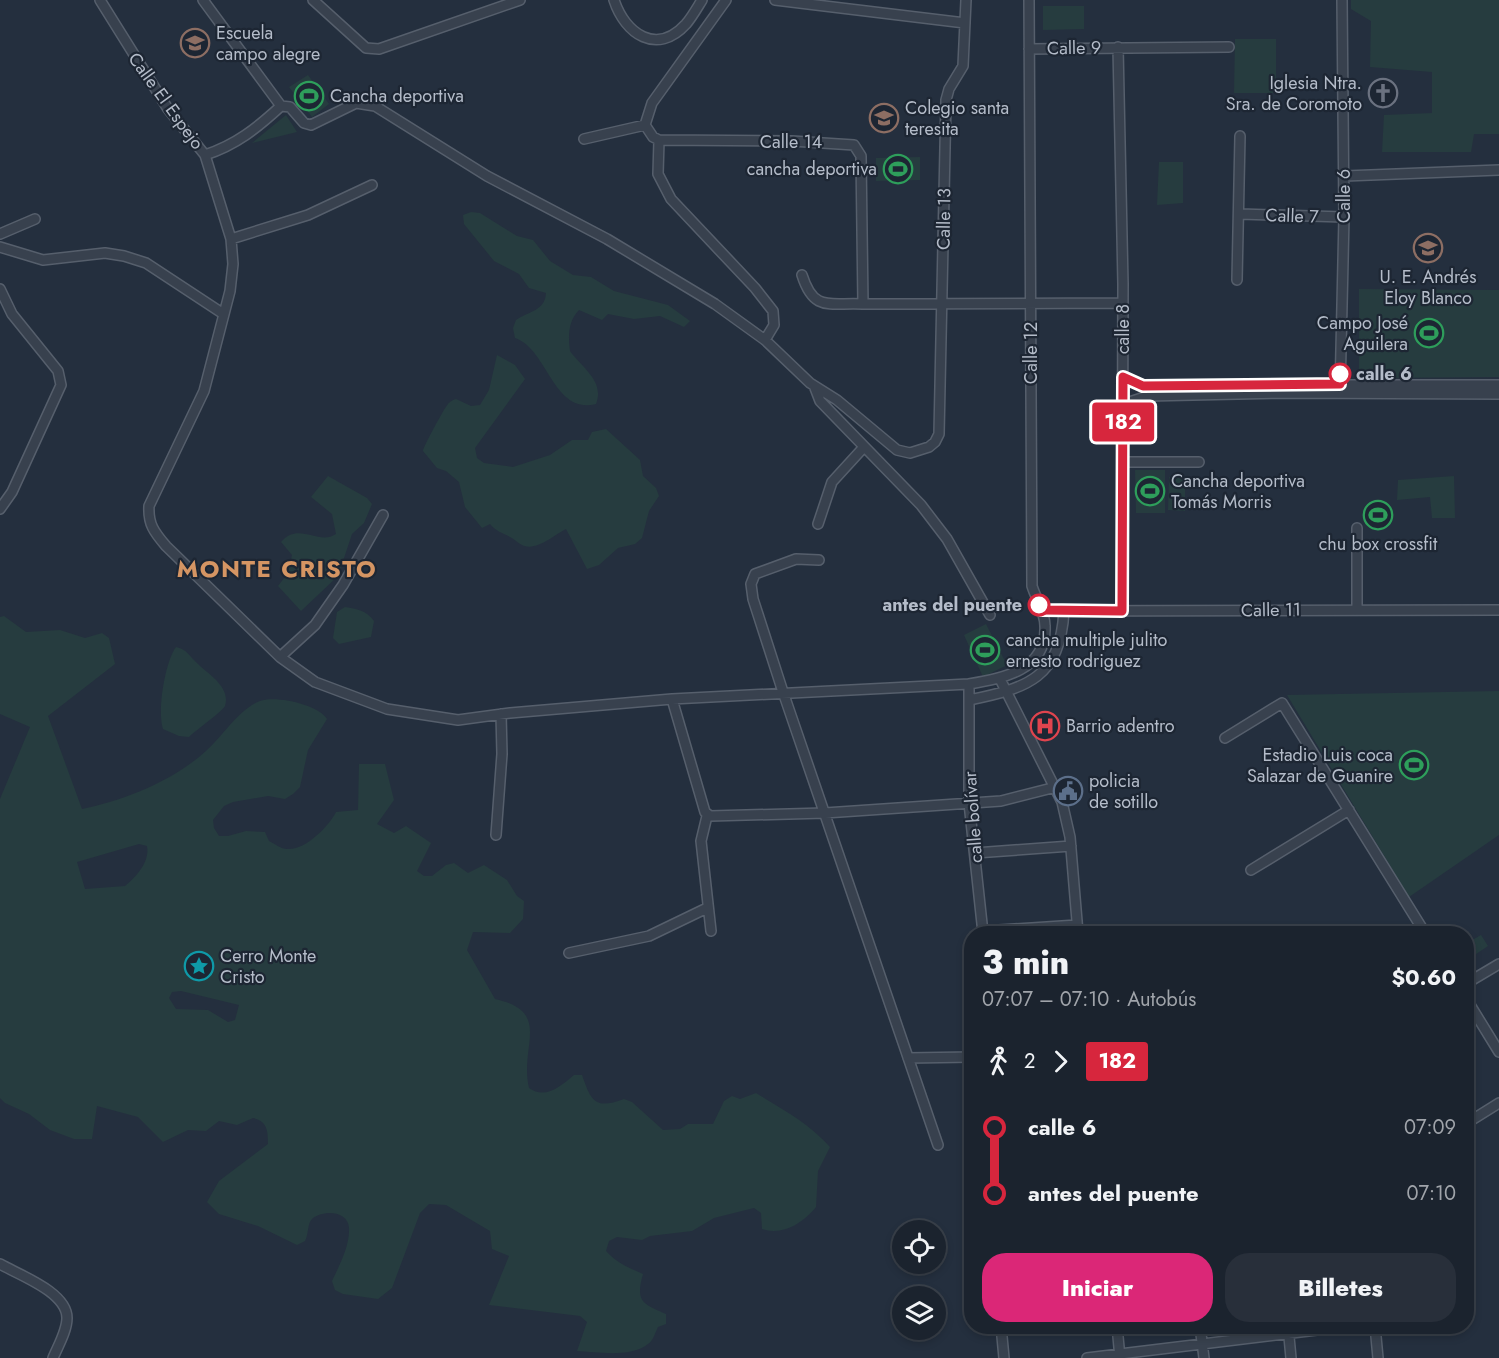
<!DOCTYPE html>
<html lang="es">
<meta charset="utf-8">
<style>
body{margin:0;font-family:Jost,sans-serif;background:#282f3a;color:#f1f3f6;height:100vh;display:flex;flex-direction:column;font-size:22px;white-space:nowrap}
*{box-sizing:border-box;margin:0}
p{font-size:20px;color:#a0a4aa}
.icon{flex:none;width:33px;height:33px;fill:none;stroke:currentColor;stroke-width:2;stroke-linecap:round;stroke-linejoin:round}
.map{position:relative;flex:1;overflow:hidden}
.panel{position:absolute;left:964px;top:926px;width:510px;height:408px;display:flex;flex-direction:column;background:#1b232e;border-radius:24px;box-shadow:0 3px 9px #0003,0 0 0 2px #39404a}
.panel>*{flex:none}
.badge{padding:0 12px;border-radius:4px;font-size:21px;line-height:39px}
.controls{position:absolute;left:892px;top:1220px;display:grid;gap:12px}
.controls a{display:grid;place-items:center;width:54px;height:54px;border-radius:50%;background:#1b232e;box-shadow:0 3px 9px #0003,0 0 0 2px #39404a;font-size:30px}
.map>.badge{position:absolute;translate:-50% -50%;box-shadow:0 0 0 3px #fff}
.legs{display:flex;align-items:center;gap:9px;height:66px;padding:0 18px;font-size:20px}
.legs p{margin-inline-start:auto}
.summary{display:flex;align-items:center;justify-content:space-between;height:102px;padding:0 18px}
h1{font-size:33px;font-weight:800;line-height:45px}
.cta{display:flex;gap:12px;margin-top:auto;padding:12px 18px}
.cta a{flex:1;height:69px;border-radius:24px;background:#db2777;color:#fff;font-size:24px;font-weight:800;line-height:69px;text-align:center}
.cta a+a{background:#282f3a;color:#f1f3f6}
ul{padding:0 18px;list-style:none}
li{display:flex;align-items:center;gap:21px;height:66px;font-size:22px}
li i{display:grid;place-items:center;width:9px;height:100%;margin:0 8px;background:currentColor}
li i::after{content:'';width:15px;height:15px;margin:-8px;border:4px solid;border-radius:50%;background:#1b232e}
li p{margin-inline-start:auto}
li:first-child i{background:linear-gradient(#0000 50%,currentColor 0)}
li:last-child i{background:linear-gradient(currentColor 50%,#0000 0)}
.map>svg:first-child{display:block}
.green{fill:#263c3f;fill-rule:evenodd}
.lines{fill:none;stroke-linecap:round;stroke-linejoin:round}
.street-casing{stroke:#565f6c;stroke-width:12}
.street{stroke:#38414e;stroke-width:9}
.line-1-casing{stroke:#fff;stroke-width:14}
.line-1{stroke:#d7263d;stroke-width:9}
.stop-1-dot{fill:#fff;stroke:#d7263d;stroke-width:3}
.labels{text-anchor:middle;stroke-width:4.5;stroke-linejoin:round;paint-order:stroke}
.poi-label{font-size:18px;fill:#b4bcc9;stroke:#1d2633;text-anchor:start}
.street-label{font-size:18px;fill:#b4bcc9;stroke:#1d2633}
.stop-label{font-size:18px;font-weight:bold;fill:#b4bcc9;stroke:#1d2633;text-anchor:start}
.district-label{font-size:24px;font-weight:bold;letter-spacing:1.5px;fill:#d59563;stroke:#1d2633}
</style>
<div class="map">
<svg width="1499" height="1358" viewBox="0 0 1499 1358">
<rect width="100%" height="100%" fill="#242f3e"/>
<path class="green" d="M1351 0H1499V134H1474L1471 152H1382L1384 115 1432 113V72L1370 67 1371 21 1351 9Z
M1043 6H1084V29L1043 30Z
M1235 39H1276V93H1234Z
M308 75 329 104 312 117 289 87Z
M286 115 297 132 252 143Z
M920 157V180L876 181V158Z
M1159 162H1183V203L1157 205Z
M471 212 480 213 517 236 533 240 550 261 573 275 591 277 614 291 668 305 690 321 684 327 660 316 634 319 608 314 602 320 579 310C568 321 568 337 570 351 582 368 605 381 596 404 553 415 548 349 515 338L513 328 516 320C529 311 545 311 546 293L529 288 519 274 494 261 464 224 463 215Z
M1359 289 1499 290V377L1359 378Z
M497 355 515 365 525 379 475 448 477 458 484 463 513 467 550 455 572 440H588L592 432 606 429 640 460 643 476 656 488 659 496 649 511 642 538 635 544 618 548 599 565 587 569 566 529C554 535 536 552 522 545 518 543 514 539 510 537 501 532 497 532 490 524L482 528 465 507 459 482 446 471 437 468 423 451C423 447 445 407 448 404 449 402 455 399 456 399L471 406 480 405 489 390Z
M1135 470H1165V513H1136Z
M328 476 367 498 372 504 364 523 352 534 338 576 301 611 278 586 288 573 292 555 281 542C299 521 318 546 336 534L332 514 311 497Z
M1454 476 1455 518H1432L1430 497 1397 500 1398 480Z
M1169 477 1185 478V511L1168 510Z
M345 607C357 609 366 610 374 621L371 637 339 644 333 638 337 612Z
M4 616 26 632 60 630 85 638 102 633 109 638 115 664 48 716 82 809C125 800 173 781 206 751 224 735 238 710 260 701 276 695 319 705 327 719L308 750 300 787 293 794 285 799 268 796 233 802 224 806 213 820 214 828 219 836H228L246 831 265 832 269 841C275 844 281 849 287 849 305 851 329 826 336 812L358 810 359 764H385L394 800 377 824 394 833 406 826 431 843 417 871 424 876H432L446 865 454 863 468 873 484 865 507 880 517 896 524 901 523 919 510 933 473 932 467 950 495 999C553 1012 519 1046 529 1088 545 1100 561 1086 574 1075H582C591 1101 595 1110 624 1099L632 1102 663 1130 680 1129 688 1124H713L724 1101 732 1096 740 1099 756 1093C782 1109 809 1123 830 1147L818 1171 816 1207C803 1223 783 1236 762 1229L761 1213 754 1208 714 1218 692 1231 650 1236 642 1240 617 1237 609 1241 606 1251C618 1264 628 1267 643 1274 635 1302 643 1304 666 1314V1324L658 1327C655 1333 653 1341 648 1344 631 1358 597 1352 577 1351L587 1322 580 1316 489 1305 509 1256 492 1249 490 1231 446 1205 429 1204 420 1213 392 1288 378 1299 343 1294 335 1290 332 1281C339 1266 350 1246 349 1228 348 1210 322 1210 312 1219 307 1224 309 1234 305 1241L297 1245 258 1226 219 1214 207 1202 219 1181 268 1144C268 1130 267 1121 253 1118L237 1125 219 1121 206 1131 188 1130 163 1142 138 1117 97 1106 92 1139H74L50 1130 29 1114 5 1103 0 1098V799L30 727 0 714V617ZM139 844 147 846C150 862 136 877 125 886L85 889 77 862ZM181 991 239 1005 235 1020 228 1022 208 1010 176 1009 169 998 172 992Z
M986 624 1007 665 983 677 964 635Z
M176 647C188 650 189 656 198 664 208 674 231 687 225 706 223 711 196 730 189 737L179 736 163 729C157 711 165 662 176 647Z
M1499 691V835L1409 897 1287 695Z
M1481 935 1488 946 1467 960V943Z"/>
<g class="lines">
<g class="street-casing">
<path id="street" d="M100 0 168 109 205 155C236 145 257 128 281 106
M203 0 281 106
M313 0 366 48 379 49 520 0
M614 0C625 34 657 56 686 24 692 17 697 8 702 0
M726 0 652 103 645 125 653 137 659 140 792 141 854 145 861 156 863 304 1123 303
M775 0 965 23
M1118 47 1123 284 1122 611
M1029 49 1229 47
M281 106 290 107 304 123 311 125 356 103 375 106 487 176 607 239 715 304 765 340 810 383 837 400 897 450 910 453 929 447 935 442 939 434 946 100 949 89 963 66 966 0
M584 139 645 125
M659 140 658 174 671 199 755 288 773 311 774 325 765 340
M205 155 231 239 233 264 230 291 204 391 149 506C148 524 154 532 166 546L280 657 315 682 387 709 458 720 510 713 672 699 969 684V803L983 933
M1345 176 1499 170
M1240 214 1344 217
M0 234 35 219
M231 239 308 215 372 185
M0 247 43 260 105 253 124 256 146 263 222 313
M802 275C814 313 830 302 863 304
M1237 280 1240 136
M0 289 12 314 58 371 61 385 12 492 0 509
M1123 377 1143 385H1499
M815 388 820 401 921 505 947 539 990 615
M1340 393 1344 217 1342 0
M1123 404 1148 396 1282 393 1499 394
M1123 462H1199
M818 524 832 482 864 447
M819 560 796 559 755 574 751 584 753 599 783 692 938 1145
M1357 608V528
M1042 611 1499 610
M280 657 315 625 343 585 383 515
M1000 679 1062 802 1070 837 1078 933
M969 684C1004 678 1047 670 1045 626 1045 612 1036 599 1032 586L1029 0
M672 699 705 812 710 816 825 813 1001 801 1056 787
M969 700C1028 688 1060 678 1064 611
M1225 738 1282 703 1425 933
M707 816 701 841 711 931
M496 835 502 754 501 714
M975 853 1071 846
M1251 870 1349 810
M983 931 1077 925
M569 953 649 936 707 908
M1467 983 1499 964
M1467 1000 1499 1052
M908 1058 972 1057
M1467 1123 1499 1103
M0 1264C19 1275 67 1292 67 1318 67 1331 58 1346 53 1358
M1001 1326 1004 1358
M1117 1326 1120 1358
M1200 1326 1204 1358
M1288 1326 1291 1358
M1375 1326 1378 1358
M1087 1358 1350 1326"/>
</g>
<use href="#street" class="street"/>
</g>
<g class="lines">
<g class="line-1-casing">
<path id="line-1" d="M1039 605 1042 610 1122 611 1123 377 1143 386 1340 384V374"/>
</g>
<use href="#line-1" class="line-1"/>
</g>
<defs>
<g id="school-ring" transform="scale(1.5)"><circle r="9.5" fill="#1d2633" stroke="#8d6e63" stroke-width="1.5"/><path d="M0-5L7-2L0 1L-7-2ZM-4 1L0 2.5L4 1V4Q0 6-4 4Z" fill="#8d6e63"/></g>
<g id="church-ring" transform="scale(1.5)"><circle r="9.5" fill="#1d2633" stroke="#6b7280" stroke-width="1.5"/><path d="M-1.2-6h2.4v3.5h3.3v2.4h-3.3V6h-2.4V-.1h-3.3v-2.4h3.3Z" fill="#6b7280"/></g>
<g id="stadium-ring" transform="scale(1.5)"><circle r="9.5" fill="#1d2633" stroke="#2e9e5b" stroke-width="1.5"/><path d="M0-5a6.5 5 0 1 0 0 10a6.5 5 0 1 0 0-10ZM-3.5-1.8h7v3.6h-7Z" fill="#2e9e5b"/></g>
<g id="hospital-ring" transform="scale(1.5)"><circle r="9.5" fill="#1d2633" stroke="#e0444e" stroke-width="1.5"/><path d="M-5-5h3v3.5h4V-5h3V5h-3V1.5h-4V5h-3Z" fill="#e0444e"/></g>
<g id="civic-ring" transform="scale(1.5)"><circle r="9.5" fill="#1d2633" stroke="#5c6f8a" stroke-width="1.5"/><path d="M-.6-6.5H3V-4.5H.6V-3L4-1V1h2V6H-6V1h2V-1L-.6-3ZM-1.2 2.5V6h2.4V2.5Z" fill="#5c6f8a"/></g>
<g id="sight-ring" transform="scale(1.5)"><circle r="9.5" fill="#1d2633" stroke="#0f9aa8" stroke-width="1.5"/><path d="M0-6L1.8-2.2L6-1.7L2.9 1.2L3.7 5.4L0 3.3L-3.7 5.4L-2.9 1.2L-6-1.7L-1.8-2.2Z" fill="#0f9aa8"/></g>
</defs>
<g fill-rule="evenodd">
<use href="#school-ring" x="195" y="43"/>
<use href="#church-ring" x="1383" y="93"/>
<use href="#stadium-ring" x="309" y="96"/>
<use href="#school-ring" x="884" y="118"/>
<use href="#stadium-ring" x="898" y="169"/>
<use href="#school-ring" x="1428" y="248"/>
<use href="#stadium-ring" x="1429" y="333"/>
<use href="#stadium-ring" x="1150" y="491"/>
<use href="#stadium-ring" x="1378" y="515"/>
<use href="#stadium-ring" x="985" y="650"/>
<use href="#hospital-ring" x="1045" y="726"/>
<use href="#stadium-ring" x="1414" y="765"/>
<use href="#civic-ring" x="1068" y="791"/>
<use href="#sight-ring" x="199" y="966"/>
</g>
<g class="stop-1-dot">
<circle cx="1340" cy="374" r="10"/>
<circle cx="1039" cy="605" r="10"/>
</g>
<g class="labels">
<g class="poi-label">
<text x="216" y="39">Escuela<tspan x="216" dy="21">campo alegre</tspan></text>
<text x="1362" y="89" text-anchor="end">Iglesia Ntra.<tspan x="1362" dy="21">Sra. de Coromoto</tspan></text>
<text x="330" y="102">Cancha deportiva</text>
<text x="905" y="114">Colegio santa<tspan x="905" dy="21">teresita</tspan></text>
<text x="877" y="175" text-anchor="end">cancha deportiva</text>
<text x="1428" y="283" text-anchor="middle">U. E. Andrés<tspan x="1428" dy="21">Eloy Blanco</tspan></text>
<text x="1408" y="329" text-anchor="end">Campo José<tspan x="1408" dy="21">Aguilera</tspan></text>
<text x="1171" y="487">Cancha deportiva<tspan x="1171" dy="21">Tomás Morris</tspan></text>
<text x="1378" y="550" text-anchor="middle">chu box crossfit</text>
<text x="1006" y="646">cancha multiple julito<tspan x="1006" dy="21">ernesto rodriguez</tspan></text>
<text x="1066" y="732">Barrio adentro</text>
<text x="1393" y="761" text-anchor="end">Estadio Luis coca<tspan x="1393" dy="21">Salazar de Guanire</tspan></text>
<text x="1089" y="787">policia<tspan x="1089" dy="21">de sotillo</tspan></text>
<text x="220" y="962">Cerro Monte<tspan x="220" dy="21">Cristo</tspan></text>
</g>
<g class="street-label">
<text transform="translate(1074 48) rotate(-1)" y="6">Calle 9</text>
<text transform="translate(166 101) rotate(54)" y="6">Calle El Espejo</text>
<text x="791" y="148">Calle 14</text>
<text transform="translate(1344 196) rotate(-90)" y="6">Calle 6</text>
<text transform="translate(1292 216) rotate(2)" y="6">Calle 7</text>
<text transform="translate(944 219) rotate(-89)" y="6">Calle 13</text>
<text transform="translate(1123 329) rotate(-90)" y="6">calle 8</text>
<text transform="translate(1031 353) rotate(-90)" y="6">Calle 12</text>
<text transform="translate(1271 610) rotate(-1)" y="6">Calle 11</text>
<text transform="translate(973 817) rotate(-94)" y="6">calle bolívar</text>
</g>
<g class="stop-label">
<text x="1356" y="380">calle 6</text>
<text x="1022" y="611" text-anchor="end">antes del puente</text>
</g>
<g class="district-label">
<text x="277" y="577">MONTE CRISTO</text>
</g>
</g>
</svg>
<div class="controls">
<a><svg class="icon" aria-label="locate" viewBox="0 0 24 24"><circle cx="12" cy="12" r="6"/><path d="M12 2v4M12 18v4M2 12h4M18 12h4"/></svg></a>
<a><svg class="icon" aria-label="layers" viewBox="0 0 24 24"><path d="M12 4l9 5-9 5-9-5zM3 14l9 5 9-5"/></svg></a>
</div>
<b class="badge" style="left:1123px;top:422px;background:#d7263d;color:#fff">182</b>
<section class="panel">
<div class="summary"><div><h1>3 min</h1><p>07:07 – 07:10 · Autobús</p></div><b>$0.60</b></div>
<div class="legs"><svg class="icon" aria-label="walk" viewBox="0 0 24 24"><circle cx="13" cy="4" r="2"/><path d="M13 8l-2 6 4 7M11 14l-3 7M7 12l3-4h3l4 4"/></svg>2<svg class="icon" aria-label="forward" viewBox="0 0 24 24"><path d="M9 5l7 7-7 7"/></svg><b class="badge" style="background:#d7263d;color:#fff">182</b></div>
<ul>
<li><i style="color:#d7263d"></i><b>calle 6</b><p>07:09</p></li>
<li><i style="color:#d7263d"></i><b>antes del puente</b><p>07:10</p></li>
</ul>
<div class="cta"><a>Iniciar</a><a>Billetes</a></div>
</section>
</div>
